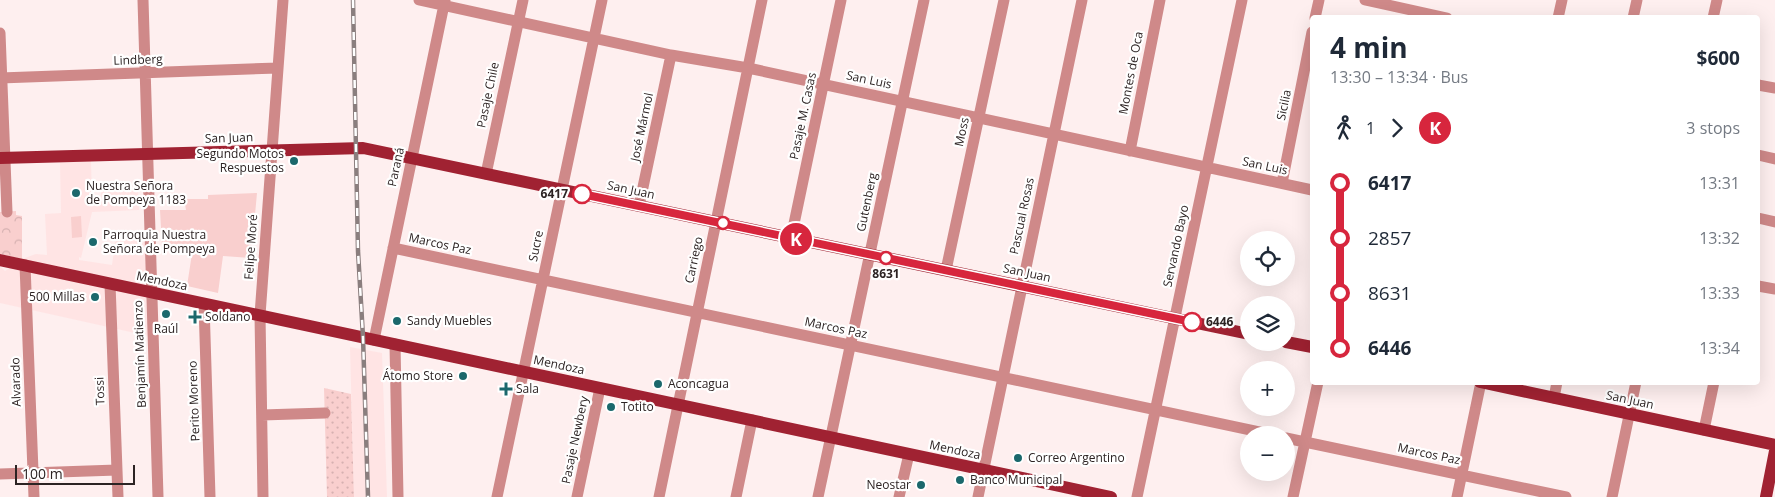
<!DOCTYPE html>
<meta charset="utf-8">
<style>
body{margin:0;font-family:"Open Sans",sans-serif;background:#f6f6f7;color:#1f2937;height:100vh;display:flex;flex-direction:column;font-size:19px;white-space:nowrap}
*{box-sizing:border-box;margin:0}
p{font-size:16px;color:#747a83}
.icon{flex:none;width:28px;height:28px;fill:none;stroke:currentColor;stroke-width:2;stroke-linecap:round;stroke-linejoin:round}
.map{position:relative;flex:1;overflow:hidden}
.details{position:absolute;left:1310px;top:15px;width:450px;height:370px;display:flex;flex-direction:column;background:#fff;border-radius:5px;box-shadow:0 5px 20px #0002}
.details>*{flex:none}
.badge{padding:0 10px;border-radius:16px;font-size:18px;line-height:32px}
.fabs{position:absolute;left:1240px;top:231px;display:grid;gap:10px}
.fabs a{display:grid;place-items:center;width:55px;height:55px;border-radius:50%;background:#fff;box-shadow:0 5px 20px #0002;font-size:25px}
.scale{position:absolute;left:15px;bottom:12px;width:120px;box-sizing:border-box;padding-left:5px;border:2px solid #2c2323;border-top:0;font-size:14px;line-height:18px;white-space:nowrap;color:#2c2323;-webkit-text-stroke:4px #fff;paint-order:stroke}
.map>.badge{position:absolute;translate:-50% -50%;box-shadow:0 0 0 2px #fff}
.legs{display:flex;align-items:center;gap:8px;height:55px;padding:0 20px;font-size:16px}
.legs p{margin-inline-start:auto}
.overview{display:flex;align-items:center;justify-content:space-between;height:85px;padding:0 20px}
h1{font-size:28px;font-weight:700;line-height:38px}
ul{padding:0 20px;list-style:none}
li{display:flex;align-items:center;gap:18px;height:55px;font-size:19px}
li i{display:grid;place-items:center;width:8px;height:100%;margin:0 6px;background:currentColor}
li i::after{content:'';width:12px;height:12px;margin:-6px;border:4px solid;border-radius:50%;background:#fff}
li p{margin-inline-start:auto}
li:first-child i{background:linear-gradient(#0000 50%,currentColor 0)}
li:last-child i{background:linear-gradient(currentColor 50%,#0000 0)}
.map>svg:first-child{display:block}
.built{fill:#ffe4e4}
.grass{fill:url(#grass-dots)}
.park{fill:url(#park-crowns)}
.garden{fill:#f9cfce}
.lines{fill:none;stroke-linecap:round;stroke-linejoin:round}
.minor{stroke:#cf8989;stroke-width:11}
.major{stroke:#a02232;stroke-width:12}
.rail-casing{stroke:#8a7e7e;stroke-width:4.5}
.rail{stroke:#fff;stroke-width:2.5;stroke-dasharray:8;stroke-linecap:butt}
.line-1-casing{stroke:#fff;stroke-width:11}
.line-1{stroke:#d7263d;stroke-width:8}
.poi-dot{fill:#1b686c;stroke:#fff;stroke-width:2}
.stop-1-dot{fill:#fff;stroke:#d7263d;stroke-width:2.5}
.labels{text-anchor:middle;stroke-width:4.5;stroke-linejoin:round;paint-order:stroke}
.street-label{font-size:12px;fill:#2c2323;stroke:#fff}
.poi-label{font-size:12px;fill:#2c2323;stroke:#fff;text-anchor:start}
.stop-label{font-size:12px;font-weight:bold;fill:#2c2323;stroke:#fff;text-anchor:end}
</style>
<div class="map">
<svg width="1775" height="497" viewBox="0 0 1775 497">
<defs>
<pattern id="grass-dots" width="8" height="8" patternUnits="userSpaceOnUse" patternTransform="scale(1.25)"><rect width="8" height="8" fill="#f9cfce"/><path d="M2 2h.1M6 6h.1" fill="none" stroke="#d6b1b1" stroke-width="1.8" stroke-linecap="round"/></pattern>
<pattern id="park-crowns" width="20" height="18" patternUnits="userSpaceOnUse" patternTransform="scale(1.25)"><rect width="20" height="18" fill="#f9cfce"/><path d="M2 6a3 3 0 1 1 6 0M12 15a3 3 0 1 1 6 0" fill="none" stroke="#d6b1b1"/></pattern>
</defs>
<rect width="100%" height="100%" fill="#feefef"/>
<path class="built" d="M91 161 92 201H102L101 191 138 190 139 210 92 212 81 258 79 257V260L112 265 116 237 151 243 153 337 0 303V266L5 271 22 259 36 254 47 255 45 214 61 213 60 162Z
M350 347 382 353 387 497H354Z"/>
<path class="grass" d="M324 388 351 394 354 497H327Z"/>
<path class="park" d="M16 211V215L22 216V259L0 254V212Z"/>
<path class="garden" d="M257 193 251 258 223 256 218 293 187 286 193 247 162 245 160 210H186L184 199H208V195Z
M81 216 82 237 72 238 71 217Z"/>
<g class="lines">
<path class="minor" d="M143 0 158 497
M419 0 671 55 748 68 1312 190
M1365 0 1447 18
M1315 18 1319 0
M1558 18 1562 0
M1633 18 1637 0
M1713 18 1717 0
M0 33 7 212
M0 78 278 68
M1758 85 1775 88
M1130 151 1160 0
M1758 155 1775 159
M486 174 523 0
M1282 183 1312 32
M639 206 671 55
M1758 218 1775 222
M791 238 841 0
M393 248 1274 435
M25 265 34 497
M946 270 1004 0
M110 284 118 497
M1758 286 1775 289
M204 304 210 497
M374 340 445 0
M395 344 398 497
M1554 398 1557 382
M262 415 325 413
M1704 430 1714 382
M1286 438 1566 497
M0 474 117 470
M263 497 260 315 283 0
M497 497 602 0
M577 497 600 388
M659 497 762 0
M736 497 752 420
M818 497 924 0
M899 497 909 454
M978 497 1082 0
M1137 497 1242 0
M1293 497 1318 382
M1457 497 1481 382
M1612 497 1636 382"/>
<path class="major" d="M0 158 363 148 1249 334
M0 260 1111 497
M1286 342 1312 347
M1480 382 1775 445
M1766 497 1775 451"/>
<g class="rail-casing">
<path id="rail" d="M353 0 358 251 363 337 368 497"/>
</g>
<use href="#rail" class="rail"/>
</g>
<g class="lines">
<g class="line-1-casing">
<path id="line-1" d="M582 194 1192 322"/>
</g>
<use href="#line-1" class="line-1"/>
</g>
<g class="poi-dot">
<circle cx="294" cy="161" r="5"/>
<circle cx="76" cy="193" r="5"/>
<circle cx="93" cy="242" r="5"/>
<circle cx="95" cy="297" r="5"/>
<circle cx="166" cy="314" r="5"/>
<path d="M192.5 309.5h5v5h5v5h-5v5h-5v-5h-5v-5h5z"/>
<circle cx="397" cy="321" r="5"/>
<circle cx="463" cy="376" r="5"/>
<circle cx="658" cy="384" r="5"/>
<path d="M503.5 381.5h5v5h5v5h-5v5h-5v-5h-5v-5h5z"/>
<circle cx="611" cy="407" r="5"/>
<circle cx="1018" cy="458" r="5"/>
<circle cx="960" cy="480" r="5"/>
<circle cx="921" cy="485" r="5"/>
</g>
<g class="stop-1-dot">
<circle cx="582" cy="194" r="9"/>
<circle cx="723" cy="223" r="6"/>
<circle cx="886" cy="258" r="6"/>
<circle cx="1192" cy="322" r="9"/>
</g>
<g class="labels">
<g class="street-label">
<text transform="translate(138 60) rotate(-2)" y="4">Lindberg</text>
<text transform="translate(1131 73) rotate(-79)" y="4">Montes de Oca</text>
<text transform="translate(869 80) rotate(12)" y="4">San Luis</text>
<text transform="translate(488 95) rotate(-78)" y="4">Pasaje Chile</text>
<text transform="translate(1284 105) rotate(-78)" y="4">Sicilia</text>
<text transform="translate(803 116) rotate(-78)" y="4">Pasaje M. Casas</text>
<text transform="translate(642 127) rotate(-78)" y="4">José Mármol</text>
<text transform="translate(962 132) rotate(-78)" y="4">Moss</text>
<text transform="translate(229 138) rotate(-2)" y="4">San Juan</text>
<text transform="translate(1265 166) rotate(12)" y="4">San Luis</text>
<text transform="translate(396 167) rotate(-78)" y="4">Paraná</text>
<text transform="translate(631 190) rotate(12)" y="4">San Juan</text>
<text transform="translate(867 202) rotate(-78)" y="4">Gutenberg</text>
<text transform="translate(1022 216) rotate(-78)" y="4">Pascual Rosas</text>
<text transform="translate(440 244) rotate(12)" y="4">Marcos Paz</text>
<text transform="translate(536 246) rotate(-78)" y="4">Sucre</text>
<text transform="translate(1176 246) rotate(-78)" y="4">Servando Bayo</text>
<text transform="translate(251 247) rotate(-86)" y="4">Felipe Moré</text>
<text transform="translate(694 260) rotate(-78)" y="4">Carriego</text>
<text transform="translate(1027 273) rotate(12)" y="4">San Juan</text>
<text transform="translate(162 281) rotate(12)" y="4">Mendoza</text>
<text transform="translate(836 328) rotate(12)" y="4">Marcos Paz</text>
<text transform="translate(140 354) rotate(-92)" y="4">Benjamín Matienzo</text>
<text transform="translate(559 365) rotate(12)" y="4">Mendoza</text>
<text transform="translate(16 382) rotate(-92)" y="4">Alvarado</text>
<text transform="translate(100 391) rotate(-92)" y="4">Tossi</text>
<text transform="translate(1630 400) rotate(12)" y="4">San Juan</text>
<text transform="translate(194 401) rotate(-92)" y="4">Perito Moreno</text>
<text transform="translate(575 440) rotate(-78)" y="4">Pasaje Newbery</text>
<text transform="translate(955 450) rotate(12)" y="4">Mendoza</text>
<text transform="translate(1429 454) rotate(12)" y="4">Marcos Paz</text>
</g>
<g class="poi-label">
<text x="284" y="158" text-anchor="end">Segundo Motos<tspan x="284" dy="14">Respuestos</tspan></text>
<text x="86" y="190">Nuestra Señora<tspan x="86" dy="14">de Pompeya 1183</tspan></text>
<text x="103" y="239">Parroquia Nuestra<tspan x="103" dy="14">Señora de Pompeya</tspan></text>
<text x="85" y="301" text-anchor="end">500 Millas</text>
<text x="205" y="321">Soldano</text>
<text x="407" y="325">Sandy Muebles</text>
<text x="166" y="333" text-anchor="middle">Raúl</text>
<text x="453" y="380" text-anchor="end">Átomo Store</text>
<text x="668" y="388">Aconcagua</text>
<text x="516" y="393">Sala</text>
<text x="621" y="411">Totito</text>
<text x="1028" y="462">Correo Argentino</text>
<text x="970" y="484">Banco Municipal</text>
<text x="911" y="489" text-anchor="end">Neostar</text>
</g>
<g class="stop-label">
<text x="568" y="198">6417</text>
<text x="886" y="278" text-anchor="middle">8631</text>
<text x="1206" y="326" text-anchor="start">6446</text>
</g>
</g>
</svg>
<div class="fabs">
<a><svg class="icon" aria-label="locate" viewBox="0 0 24 24"><circle cx="12" cy="12" r="6"/><path d="M12 2v4M12 18v4M2 12h4M18 12h4"/></svg></a>
<a><svg class="icon" aria-label="layers" viewBox="0 0 24 24"><path d="M12 4l9 5-9 5-9-5zM3 14l9 5 9-5"/></svg></a>
<a>+</a>
<a>−</a>
</div>
<div class="scale">100 m</div>
<b class="badge" style="left:796px;top:239px;background:#d7263d;color:#fff">K</b>
<section class="details">
<div class="overview"><div><h1>4 min</h1><p>13:30 – 13:34 · Bus</p></div><b>$600</b></div>
<div class="legs"><svg class="icon" aria-label="walk" viewBox="0 0 24 24"><circle cx="13" cy="4" r="2"/><path d="M13 8l-2 6 4 7M11 14l-3 7M7 12l3-4h3l4 4"/></svg>1<svg class="icon" aria-label="forward" viewBox="0 0 24 24"><path d="M9 5l7 7-7 7"/></svg><b class="badge" style="background:#d7263d;color:#fff">K</b><p>3 stops</p></div>
<ul>
<li><i style="color:#d7263d"></i><b>6417</b><p>13:31</p></li>
<li><i style="color:#d7263d"></i><span>2857</span><p>13:32</p></li>
<li><i style="color:#d7263d"></i><span>8631</span><p>13:33</p></li>
<li><i style="color:#d7263d"></i><b>6446</b><p>13:34</p></li>
</ul>
</section>
</div>
